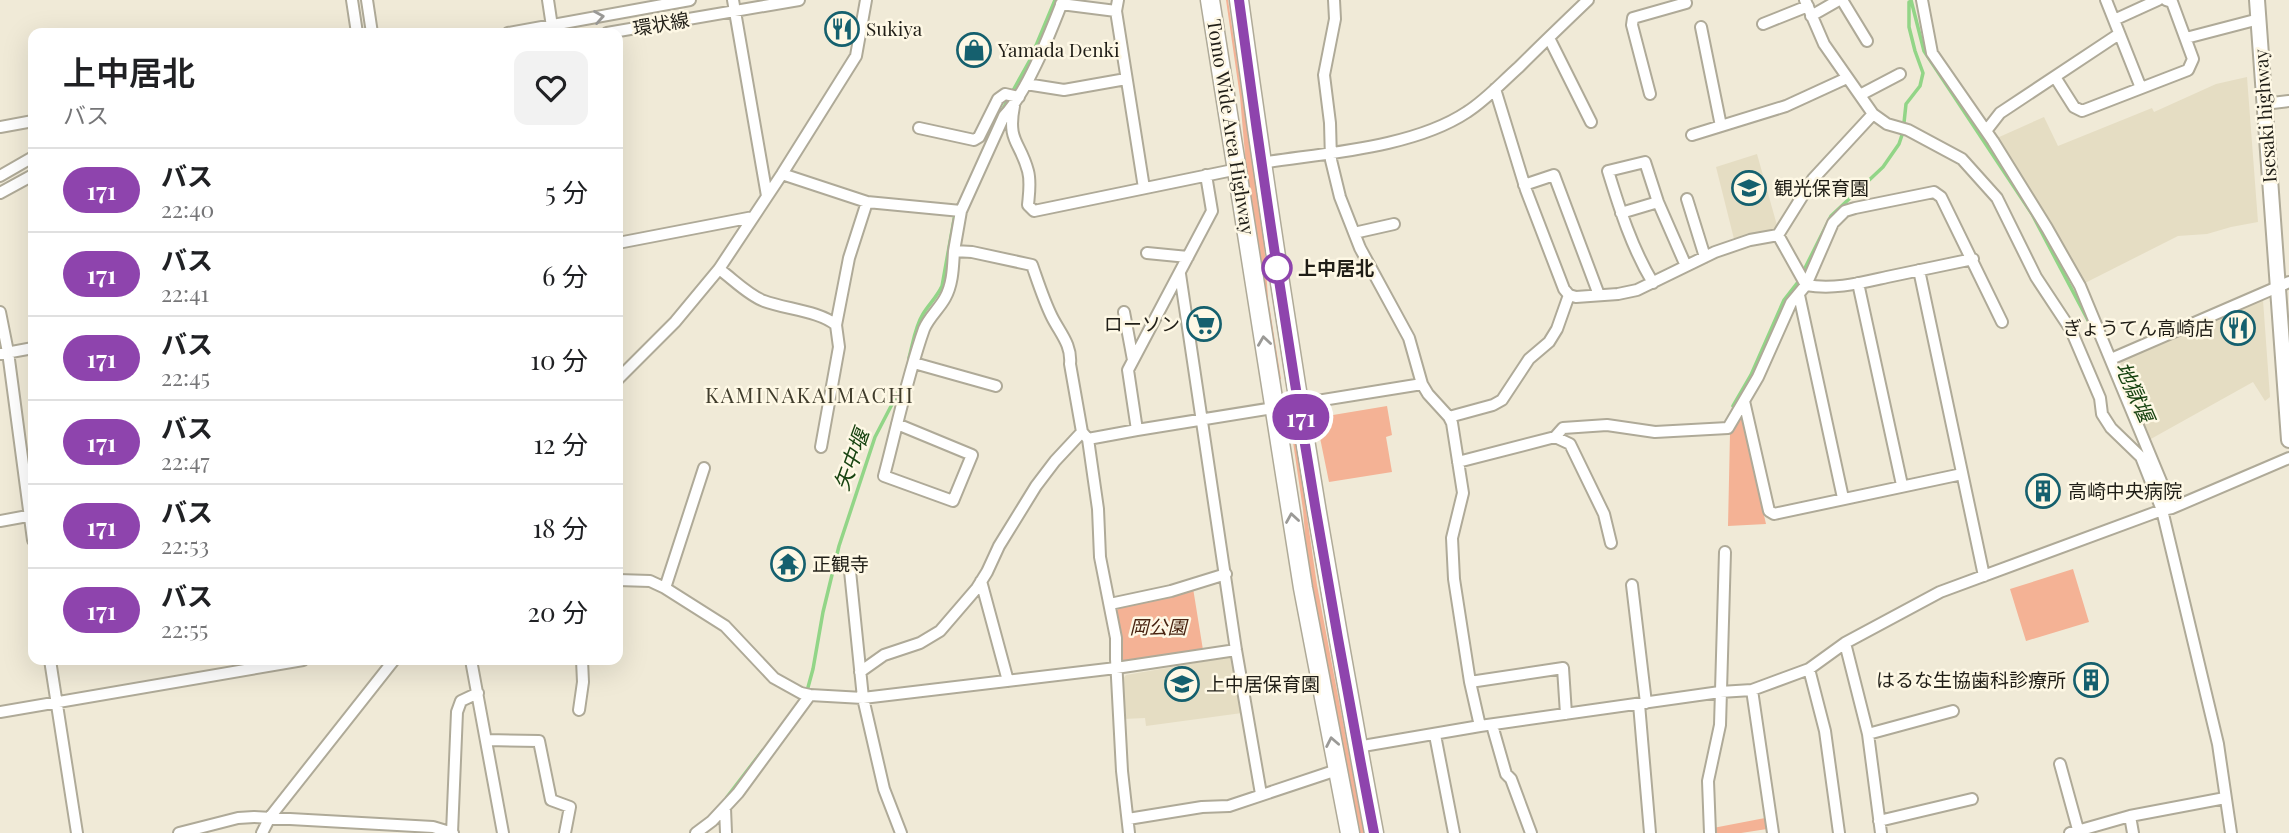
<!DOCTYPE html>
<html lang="ja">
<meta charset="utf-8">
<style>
body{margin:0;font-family:"Playfair Display","Noto Sans JP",serif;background:#f2f2f2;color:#202124;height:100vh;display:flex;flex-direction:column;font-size:26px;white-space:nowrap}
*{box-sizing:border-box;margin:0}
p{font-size:23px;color:#757577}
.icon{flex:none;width:38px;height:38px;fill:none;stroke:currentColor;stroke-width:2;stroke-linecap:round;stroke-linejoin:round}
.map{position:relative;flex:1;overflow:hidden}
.side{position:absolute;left:28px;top:28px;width:595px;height:637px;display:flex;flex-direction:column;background:#fff;border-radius:14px;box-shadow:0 7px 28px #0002}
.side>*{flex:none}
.badge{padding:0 14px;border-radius:23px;font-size:24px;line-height:46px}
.map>.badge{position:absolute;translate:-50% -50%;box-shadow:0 0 0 4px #fff}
.round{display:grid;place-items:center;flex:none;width:74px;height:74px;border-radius:14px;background:#f2f2f2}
.summary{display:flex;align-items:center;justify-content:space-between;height:119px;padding:0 35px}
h1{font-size:33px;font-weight:600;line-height:52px}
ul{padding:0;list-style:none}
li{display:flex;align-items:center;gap:21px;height:84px;padding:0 35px;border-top:2px solid #e0e0e0}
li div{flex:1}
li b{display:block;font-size:26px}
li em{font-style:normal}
li .badge{min-width:77px;font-weight:700;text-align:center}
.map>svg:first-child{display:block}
.built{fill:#e5ddc3}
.green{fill:#f4b295}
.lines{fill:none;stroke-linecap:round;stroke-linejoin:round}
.stream{stroke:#92d587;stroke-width:3.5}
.minor-casing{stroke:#afaa98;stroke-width:14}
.major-casing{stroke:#afaa98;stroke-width:18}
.highway-casing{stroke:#afaa98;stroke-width:21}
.minor{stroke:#fff;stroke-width:10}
.major{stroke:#fff;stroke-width:14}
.highway{stroke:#fff;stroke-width:18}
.oneway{stroke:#9b9a97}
.line-casing{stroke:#fff;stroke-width:16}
.line{stroke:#8e44ad;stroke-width:10}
.stop-dot{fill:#fff;stroke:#8e44ad;stroke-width:3.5}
.labels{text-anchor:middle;stroke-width:5;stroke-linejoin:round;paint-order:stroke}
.street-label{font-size:19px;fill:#201e17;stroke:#fef8e5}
.poi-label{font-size:19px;fill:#201e17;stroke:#fef8e5;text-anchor:start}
.stop-label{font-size:19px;font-weight:bold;fill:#201e17;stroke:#fef8e5;text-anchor:start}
.park-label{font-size:19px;font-style:italic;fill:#492412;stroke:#fef8e5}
.water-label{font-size:21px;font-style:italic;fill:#174310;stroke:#fef8e5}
.neighbourhood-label{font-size:21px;letter-spacing:2px;fill:#3f3b2b;stroke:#fef8e5}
</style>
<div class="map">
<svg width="2289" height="833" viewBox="0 0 2289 833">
<rect width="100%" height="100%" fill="#f0ead7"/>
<path class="built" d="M2247 77 2258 222 2231 227 2207 234 2178 236 2083 284 1997 138 2044 117 2058 146 2152 108 2154 112 2216 84Z
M1757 154 1778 229 1734 239 1716 167Z
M2263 300 2270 397 2265 401 2253 382 2149 440 2120 365 2122 360Z
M1230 657 1233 660 1242 713 1146 726 1145 718 1124 719 1122 680 1126 675Z"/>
<path class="green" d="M1226 0H1228L1264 241 1268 298 1281 379 1278 380 1246 166 1240 97Z
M1387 406 1392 435 1386 437 1392 472 1329 482 1318 428 1327 416Z
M1742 417 1766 524 1728 526 1730 433Z
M1295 434 1317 585 1364 833H1358L1308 570 1303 510 1292 435Z
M2073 569 2089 622 2026 641 2010 589Z
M1193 588 1203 650 1123 664 1122 638 1117 610 1121 606Z
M1765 818 1767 829 1741 833H1713V828Z"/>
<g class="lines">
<path class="stream" d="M1911 0 1924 51 2032 214 2090 324
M1000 114 1030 60 1055 0
M909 358C913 343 915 327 923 314 929 304 937 297 942 286L955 214
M1733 406 1751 375 1784 300 1798 282 1831 216 1883 167 1899 144 1903 132 1906 104 1920 86 1923 73 1915 51 1909 27V2
M807 691 813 669 823 612 839 546 875 437 902 385
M727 797 763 750"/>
<g class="minor-casing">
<path id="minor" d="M352 0 357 33
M367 0 372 33
M548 0 553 33
M733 0 767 196
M1063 0C1050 33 1028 91 1004 116L961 211 954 251 972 252 1032 265C1038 282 1044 301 1052 317 1060 333 1072 345 1070 364L1082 432 1088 439 1098 509 1100 557 1116 638V659L1122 771 1129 833
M1118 0 1116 11 1144 188
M1334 0 1335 19 1324 75 1330 123 1331 160 1340 197 1360 248 1409 338 1422 384 1428 394 1449 417 1452 423 1463 493 1452 538 1454 579 1470 682 1480 726
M1805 0 1824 44 1873 114 1887 124 1908 130 1962 159 1997 198 2036 277 2071 330 2100 398 2102 414 2111 428 2141 457 2162 510 2218 744 2231 833
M1842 0 1867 41
M1922 0 1932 53 1993 141 2047 228 2080 286 2172 508
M2106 0 2141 88
M1061 4 1116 11
M1811 16 1839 0
M2114 20 2158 0
M1763 24 1808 6
M1701 27 1721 126
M508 33 690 0
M607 33 799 0
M1549 38 1591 122
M2186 38 2259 19
M2055 77 2074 107 2082 111 2188 70 2193 59 2172 2 2166 0
M1026 84 1064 90 1126 79
M1495 89 1526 190 1564 289 1569 295 1576 297 1618 294 1637 290 1715 252 1750 240 1778 235 1806 285C1834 290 1860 283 1887 277 1916 271 1944 265 1973 259
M1650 94 1632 25 1633 18 1686 3 1685 0
M1860 95 1900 74
M2264 104 2289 101
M1014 106C1007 142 1020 141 1028 171 1031 182 1029 194 1028 205L1034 211 1238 169
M0 127 33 121
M919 128 974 140 979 137 998 99 1005 94 1019 97
M1986 131 2000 113 2119 34
M1692 135 1786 106 1847 78
M1261 163C1324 153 1413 148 1467 112 1486 100 1502 82 1519 67 1542 44 1565 22 1588 0
M782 174 867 202 961 211
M0 176 33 157
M1524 185 1554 175 1599 295
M0 193 33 175
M1687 199 1705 257
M1621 213 1658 202
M1354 233 1394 224
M1778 235 1813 179 1873 114
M618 243 753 217
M1147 253 1188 257
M719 269C733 279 748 295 764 301 785 309 820 311 836 325L839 347 821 447
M1919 270 1984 576
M1180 274 1236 650 1261 794
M1653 283C1632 248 1620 210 1608 171L1645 162 1658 202 1686 266
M1858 283 1902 485
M1799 295 1843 498
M0 312 8 352 33 540
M1124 312 1133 360
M836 325 849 258 867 202
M0 354 33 348
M2111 359 2289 282
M914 363 996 386
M618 379 675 322 719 269 782 174 856 56 866 0
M1744 401 1769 511 1774 514 1962 474
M1449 417 1493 405 1502 400 1529 359 1549 342 1557 329 1569 295
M897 424 972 455 953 501 884 476C897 427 907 377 924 329 929 317 939 309 945 298 953 284 953 266 954 251
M1137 430 1128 370 1212 211 1206 175
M1555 437 1570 444 1604 514 1611 543
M1088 439 1137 430 1422 384
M1458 462 1555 437 1563 428 1607 425 1655 432 1728 428 1758 377 1791 303 1806 285 1833 223 1845 211 1855 208 1934 192 1941 197 2002 322
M0 521 33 515
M850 571 863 698 884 789 901 833
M618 580 650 581 665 588 725 626 774 678 801 693 810 695 863 698 1116 668 1236 650
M981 581 1008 681
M1632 585 1646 703
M665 588 704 468
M1110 604 1171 591 1226 574
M1845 643 1868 734 1881 833
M50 660 77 833
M471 660 503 833
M1809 669 1825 731 1839 833
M860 672 884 655 920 643 940 631 977 588 987 572 999 546 1036 486 1055 461 1082 432
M1470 682 1563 668 1566 714
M1752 690 1773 833
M1639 704 1650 833
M579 710 583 682 582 660
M0 712 303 660
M1492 725 1506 774 1511 779 1531 833
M1868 734 1953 711
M1435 735 1454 833
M487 740 539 741 551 800 570 807 565 833
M1357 747 1480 726 1720 692 1752 690 1809 669 1845 643 1940 592 2162 510 2172 508 2289 458
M2060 764 2079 833
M725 808 726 833
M2130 816 2133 833
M1128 819 1202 807 1229 806 1337 770
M1879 821 1972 799
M179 833 238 818 254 817 433 827 453 833
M262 833 270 817 394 660
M452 833 457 712 461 701 478 693
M696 833 712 821 738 793 810 695
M1710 833 1708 781 1720 725 1725 552
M2070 833 2130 816 2225 798"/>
</g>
<g class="major-casing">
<path id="major" d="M2257 0 2289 440"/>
</g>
<g class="highway-casing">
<path id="highway" d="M1210 0 1303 588 1350 833
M1239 0C1277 279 1322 556 1374 833"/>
</g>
<use href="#minor" class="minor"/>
<use href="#major" class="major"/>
<use href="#highway" class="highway"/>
</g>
<defs><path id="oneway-chevron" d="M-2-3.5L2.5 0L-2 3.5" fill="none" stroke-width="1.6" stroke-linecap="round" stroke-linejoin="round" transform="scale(1.75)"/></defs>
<g class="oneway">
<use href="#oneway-chevron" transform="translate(599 17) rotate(-10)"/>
<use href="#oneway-chevron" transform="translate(1264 341) rotate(-98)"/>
<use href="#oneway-chevron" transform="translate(1292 518) rotate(-99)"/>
<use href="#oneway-chevron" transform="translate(1332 742) rotate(-101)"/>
</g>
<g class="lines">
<g class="line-casing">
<path id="line" d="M1239 0C1276 279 1321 557 1374 833"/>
</g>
<use href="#line" class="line"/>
</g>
<defs>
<g id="restaurant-ring" transform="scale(1.75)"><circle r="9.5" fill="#fef8e5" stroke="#15606e" stroke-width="1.5"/><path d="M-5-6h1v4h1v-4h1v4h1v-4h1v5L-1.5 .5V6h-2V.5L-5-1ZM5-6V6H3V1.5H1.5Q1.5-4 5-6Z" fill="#15606e"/></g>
<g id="shop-ring" transform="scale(1.75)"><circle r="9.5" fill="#fef8e5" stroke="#15606e" stroke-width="1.5"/><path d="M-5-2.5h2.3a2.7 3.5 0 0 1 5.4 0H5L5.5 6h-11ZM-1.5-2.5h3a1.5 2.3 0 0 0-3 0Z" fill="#15606e"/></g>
<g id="school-ring" transform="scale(1.75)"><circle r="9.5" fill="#fef8e5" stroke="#15606e" stroke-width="1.5"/><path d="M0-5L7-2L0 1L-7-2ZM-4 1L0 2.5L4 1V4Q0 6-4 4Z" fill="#15606e"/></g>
<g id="supermarket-ring" transform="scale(1.75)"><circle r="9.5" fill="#fef8e5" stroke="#15606e" stroke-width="1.5"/><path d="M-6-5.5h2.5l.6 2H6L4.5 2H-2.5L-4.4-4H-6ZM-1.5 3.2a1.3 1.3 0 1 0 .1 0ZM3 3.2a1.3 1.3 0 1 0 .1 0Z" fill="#15606e"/></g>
<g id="building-ring" transform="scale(1.75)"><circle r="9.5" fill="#fef8e5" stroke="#15606e" stroke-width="1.5"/><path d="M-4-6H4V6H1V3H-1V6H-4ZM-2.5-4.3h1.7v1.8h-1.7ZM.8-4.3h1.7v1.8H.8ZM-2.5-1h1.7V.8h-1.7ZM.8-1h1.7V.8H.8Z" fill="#15606e"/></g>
<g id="temple-ring" transform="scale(1.75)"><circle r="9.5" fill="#fef8e5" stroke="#15606e" stroke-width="1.5"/><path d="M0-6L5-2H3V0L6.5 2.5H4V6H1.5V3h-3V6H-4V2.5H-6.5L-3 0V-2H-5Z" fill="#15606e"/></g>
</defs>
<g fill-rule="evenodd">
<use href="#restaurant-ring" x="842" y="29"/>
<use href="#shop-ring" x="974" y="50"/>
<use href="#school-ring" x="1749" y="188"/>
<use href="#supermarket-ring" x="1204" y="324"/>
<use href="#restaurant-ring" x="2238" y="328"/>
<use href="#building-ring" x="2043" y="491"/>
<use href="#temple-ring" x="788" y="564"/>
<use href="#building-ring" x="2091" y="680"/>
<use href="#school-ring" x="1182" y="684"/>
</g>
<circle class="stop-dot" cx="1277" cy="268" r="14"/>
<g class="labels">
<g class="street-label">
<text transform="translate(661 24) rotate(-10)" y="7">環状線</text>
<text transform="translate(2265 116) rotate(-94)" y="7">Isesaki highway</text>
<text transform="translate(1231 127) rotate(81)" y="7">Tomo Wide Area Highway</text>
</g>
<g class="poi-label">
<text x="866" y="36">Sukiya</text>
<text x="998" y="57">Yamada Denki</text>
<text x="1774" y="195">観光保育園</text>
<text x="1180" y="331" text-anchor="end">ローソン</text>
<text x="2214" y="335" text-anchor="end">ぎょうてん高崎店</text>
<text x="2068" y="498">高崎中央病院</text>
<text x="812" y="571">正観寺</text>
<text x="2066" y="687" text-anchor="end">はるな生協歯科診療所</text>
<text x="1206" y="691">上中居保育園</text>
</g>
<g class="stop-label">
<text x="1298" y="275">上中居北</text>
</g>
<g class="park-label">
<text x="1158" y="634">岡公園</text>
</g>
<g class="water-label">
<text transform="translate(2134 392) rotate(66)" y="7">地獄堰</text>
<text transform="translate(852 460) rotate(-70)" y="7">矢中堰</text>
</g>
<g class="neighbourhood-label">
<text x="810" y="403">KAMINAKAIMACHI</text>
</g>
</g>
</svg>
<b class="badge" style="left:1301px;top:417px;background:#8e44ad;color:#fff">171</b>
<section class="side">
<div class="summary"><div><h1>上中居北</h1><p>バス</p></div><a class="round"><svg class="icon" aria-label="heart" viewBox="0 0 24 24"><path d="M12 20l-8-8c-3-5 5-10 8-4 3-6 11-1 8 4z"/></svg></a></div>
<ul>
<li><span class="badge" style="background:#8e44ad;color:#fff">171</span><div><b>バス</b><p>22:40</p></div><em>5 分</em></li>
<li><span class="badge" style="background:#8e44ad;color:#fff">171</span><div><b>バス</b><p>22:41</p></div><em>6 分</em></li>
<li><span class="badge" style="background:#8e44ad;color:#fff">171</span><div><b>バス</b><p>22:45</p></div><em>10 分</em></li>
<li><span class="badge" style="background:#8e44ad;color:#fff">171</span><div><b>バス</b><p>22:47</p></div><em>12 分</em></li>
<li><span class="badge" style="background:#8e44ad;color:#fff">171</span><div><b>バス</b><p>22:53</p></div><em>18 分</em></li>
<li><span class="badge" style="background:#8e44ad;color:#fff">171</span><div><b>バス</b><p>22:55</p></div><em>20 分</em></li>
</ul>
</section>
</div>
